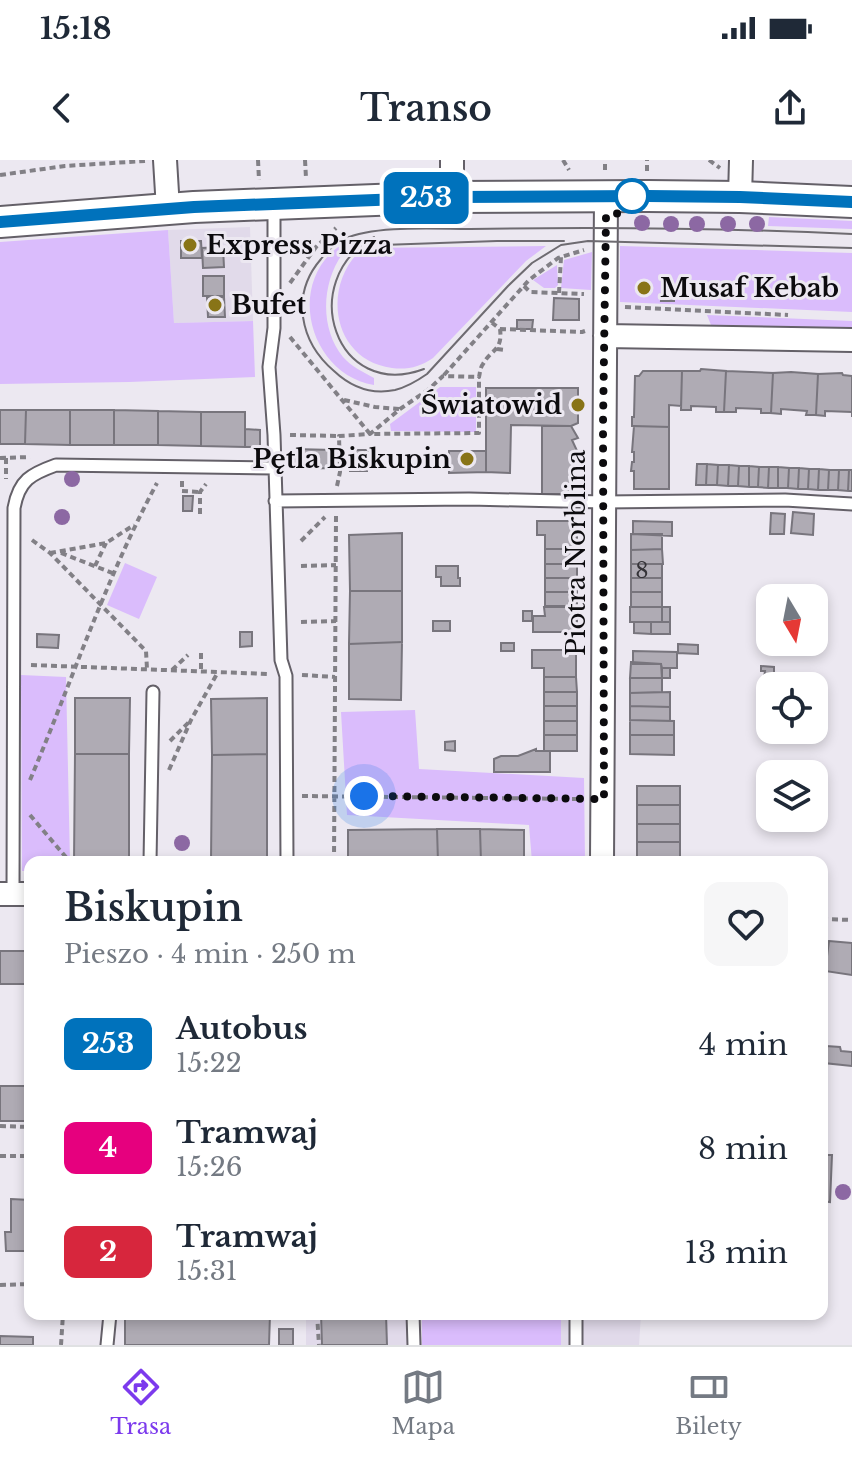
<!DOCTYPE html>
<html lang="pl">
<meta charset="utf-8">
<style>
body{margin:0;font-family:"Libre Baskerville",serif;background:#f6f6f7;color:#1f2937;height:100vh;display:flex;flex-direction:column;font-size:30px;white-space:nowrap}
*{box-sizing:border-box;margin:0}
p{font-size:26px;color:#747a83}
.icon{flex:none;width:44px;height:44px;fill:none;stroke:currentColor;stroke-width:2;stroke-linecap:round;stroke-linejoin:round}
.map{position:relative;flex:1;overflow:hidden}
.details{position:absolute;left:24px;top:696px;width:804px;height:464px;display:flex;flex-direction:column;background:#fff;border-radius:16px;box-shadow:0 4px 12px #0003}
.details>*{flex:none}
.badge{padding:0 16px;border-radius:12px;font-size:28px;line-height:52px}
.needle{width:52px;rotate:170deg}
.tools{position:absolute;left:756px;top:424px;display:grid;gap:16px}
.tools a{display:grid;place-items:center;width:72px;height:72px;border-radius:16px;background:#fff;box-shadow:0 4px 12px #0003;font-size:40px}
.you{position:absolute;width:40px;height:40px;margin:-20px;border:6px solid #fff;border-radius:50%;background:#1a73e8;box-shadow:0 0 0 12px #1a73e833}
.map>.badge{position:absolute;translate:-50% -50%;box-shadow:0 0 0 4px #fff}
.round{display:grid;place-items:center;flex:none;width:84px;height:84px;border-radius:16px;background:#f6f6f7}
.headline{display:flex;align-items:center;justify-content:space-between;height:136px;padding:0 40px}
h1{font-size:38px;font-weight:600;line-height:60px}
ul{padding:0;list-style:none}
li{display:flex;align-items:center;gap:24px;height:104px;padding:0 40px}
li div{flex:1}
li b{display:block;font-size:30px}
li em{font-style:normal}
li .badge{min-width:88px;font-weight:700;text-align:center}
.status{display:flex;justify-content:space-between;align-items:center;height:56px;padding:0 40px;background:#fff;direction:ltr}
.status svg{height:22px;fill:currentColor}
header{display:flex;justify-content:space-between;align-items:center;height:104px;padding:0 40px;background:#fff;font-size:36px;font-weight:600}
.dock{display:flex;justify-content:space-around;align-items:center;height:112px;border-top:2px solid #e0e1e3;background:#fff;font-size:22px;color:#747a83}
.dock a{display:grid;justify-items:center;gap:4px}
.dock .current{color:#7c3aed}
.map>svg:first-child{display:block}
.built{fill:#e1daea}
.green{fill:#dabcfc}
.building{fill:#afabb4;stroke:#78757d;stroke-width:2}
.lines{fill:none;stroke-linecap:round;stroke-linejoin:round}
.lane-casing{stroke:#646068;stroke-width:15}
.street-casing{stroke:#646068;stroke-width:26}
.secondary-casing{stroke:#646068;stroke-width:34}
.path{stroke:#828086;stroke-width:4;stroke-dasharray:6 4;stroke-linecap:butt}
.lane{stroke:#fff;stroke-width:11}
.street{stroke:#fff;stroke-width:22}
.secondary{stroke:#fff;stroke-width:30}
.tram{stroke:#6e6b71;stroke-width:2}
.tree{fill:#8c68a3}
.line-casing{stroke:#fff;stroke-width:18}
.line{stroke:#0072bc;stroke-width:12}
.walk{stroke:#0c0b0e;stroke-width:8;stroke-dasharray:0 14.4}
.stop-dot{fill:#fff;stroke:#0072bc;stroke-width:4}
.poi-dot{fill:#887417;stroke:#ece8f1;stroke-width:3}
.labels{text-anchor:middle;stroke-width:6;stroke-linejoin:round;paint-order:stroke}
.number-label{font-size:22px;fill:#353338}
.poi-label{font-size:26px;font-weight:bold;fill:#0c0b0e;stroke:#ece8f1;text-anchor:start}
.street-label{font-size:26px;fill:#0c0b0e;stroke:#ece8f1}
</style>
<div class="status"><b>15:18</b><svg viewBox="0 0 49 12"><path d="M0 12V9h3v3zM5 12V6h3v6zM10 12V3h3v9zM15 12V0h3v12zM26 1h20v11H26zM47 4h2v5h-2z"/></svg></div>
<header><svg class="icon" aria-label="back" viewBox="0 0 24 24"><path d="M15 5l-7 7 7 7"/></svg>Transo<svg class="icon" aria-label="share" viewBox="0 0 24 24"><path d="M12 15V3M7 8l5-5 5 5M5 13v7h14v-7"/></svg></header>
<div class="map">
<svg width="852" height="1185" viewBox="0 0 852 1185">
<rect width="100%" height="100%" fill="#ece8f1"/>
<path class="built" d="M250 67 253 161 174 163 168 70Z
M306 1154H641L639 1185H306Z"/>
<path class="green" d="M769 57 852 61V69L768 66Z
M168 70 174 163 253 161 255 217 129 222 0 224V82Z
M358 78C323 104 315 163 343 197 352 207 363 212 374 218V225C314 215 288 135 331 93 339 85 348 82 358 78Z
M546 86 526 101 433 198C420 207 407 210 392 208 331 200 321 124 363 88Z
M620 86 852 93V152L620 142Z
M592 92 591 130 561 128 564 100Z
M557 105 558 125 555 128H544L533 120Z
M707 155 852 161V171L711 165Z
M440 227H476V272L391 271 390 264Z
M125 403 157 417 139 459 107 445Z
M21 515 66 517 70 702H30V711H22Z
M415 550 419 609 584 618 585 702H532L529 665 347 655 341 552Z
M422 1154H561V1185H422Z"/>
<path class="building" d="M181 81H201L202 98H181Z
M223 87 224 107 203 108 202 88Z
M203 116H224V136H203Z
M662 132H674V141H661Z
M207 137H224L225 157H208Z
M554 138 579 139V160H553Z
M517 160H533L532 169H517Z
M701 209 726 211 724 252H716V247L691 246V250H681L682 211H700Z
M643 211H682L681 246 669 245V267L632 266V257H634L635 216H639Z
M726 211 773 213 771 253H761V249L736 248V252H724Z
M791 212 818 214 816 255H806L807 251 781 249V254L771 253 773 213Z
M842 213 843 215 852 216V257V252L825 251V256L816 255 818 214Z
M486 228H578V263L571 266 511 265 510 313 486 312Z
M0 250H26L25 284H0Z
M26 250H70V285L25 284Z
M70 250H114V285H70Z
M114 250 158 251V285H114Z
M158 251 201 252V286L158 285Z
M201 252H245V287L201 286Z
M542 266H571L578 278 572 280 578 293 572 295 578 307 572 310 578 323 572 325V334H542Z
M634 266 669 267V329H634V311H631L632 302H634V292H632Z
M245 269 260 270V287H245Z
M294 289 333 290V308L294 309Z
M350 290H368L367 311H350Z
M449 291H486V312L449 313Z
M697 304H707L706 325H696Z
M707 304 718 305 717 325H706Z
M718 305H729L728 326 717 325Z
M729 305 739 306 738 326H728Z
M739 306H749V327L738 326Z
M749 306 759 307 758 327H749Z
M759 307H769L768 328 758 327Z
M769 307H778V328H768Z
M778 307 789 308 788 328H778Z
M789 308H799L798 329 788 328Z
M799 308 809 309 808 329H798Z
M809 309H819L818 330 808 329Z
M819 309 829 310 828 330H818Z
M829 310H839L838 330H828Z
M839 310H849L848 331 838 330Z
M849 310H852V331H848Z
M183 336H193L192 351H183Z
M793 352 814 354 813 375 791 373Z
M771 353 785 354 784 374H770Z
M537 361H575V366H577V389H545V375H537Z
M633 361 672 362V376L633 374Z
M402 373V431H350L349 375Z
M631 374H662V389L631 390Z
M545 389H577V404H545Z
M662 389 663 404H631V390Z
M545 404H577V418H545Z
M631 404H662V418H631Z
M436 406H458V418H460V426H441V417H436Z
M545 418H577V432H545Z
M631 418H662V432H631Z
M350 431H402V482L349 484Z
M545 432H577V446H545Z
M631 432H662V447H631Z
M544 447H577V472H533V456H545Z
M630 447H662V462H630Z
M662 447H670V462H662Z
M523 451H532V461H523Z
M433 461H450V471H433Z
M634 462H651V474L634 473Z
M651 462H670V474H651Z
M240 472H252V486L240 487Z
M37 474 59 475 58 488 37 487Z
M402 482 401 540 349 539V484Z
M501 483H514V491H501Z
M767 483H777L778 491H767Z
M678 484 698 485V494L678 493Z
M532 490H576V517H544V508H532Z
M633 491 677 492V508H662L661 504H633Z
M631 502 661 504 662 518H630Z
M761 506 774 507V518H764L765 511H761Z
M662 508H670V518H662Z
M544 517H576L577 532H544Z
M630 518H662V532L630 533Z
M544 532H577V546H544Z
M670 532V547L630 546V533Z
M75 538H130L129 594H75Z
M267 538V594L212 595 211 539Z
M544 546H577V561H544Z
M630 546 670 547V561L630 560Z
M630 560 674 561V575H630Z
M544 561H577V575H544Z
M544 575H577V591H544Z
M630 575H674V595L630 594Z
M455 581V591L445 590V582Z
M536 589V591H550V612H494V599L501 596H518Z
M75 594H129V702H74Z
M267 594V702H211L212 595Z
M637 626H680V645H637Z
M637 645H680V664H637Z
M637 664H680V682H637Z
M437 669 438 702H348V670Z
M437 669H480L481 702H438Z
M480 669 524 670V702H481Z
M637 682H680V701H637Z
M829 781 852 783V815L825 811Z
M0 791H30V824H0Z
M826 886 840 887 841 891 852 892V906L824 903Z
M0 926H30V961H0Z
M822 995H832L830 1042 822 1041Z
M11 1039 30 1040V1091H6L5 1072H11Z
M125 1154H270L269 1185H125Z
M321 1154H386L387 1185H322Z
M279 1169H293V1185H279Z
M0 1176 33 1177V1185H0Z"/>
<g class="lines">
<g class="lane-casing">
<path id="lane" d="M274 45V168L269 207 274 275 281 500 286 516 287 702
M275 341 469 339 604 342 785 340 852 344
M150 702 153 532
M13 734 14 348C19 320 31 314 56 305L274 308
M413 1154 414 1185
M576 1154V1185
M107 1185 110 1154"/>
</g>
<g class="street-casing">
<path id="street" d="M165 0 168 49
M452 37V0
M740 37 741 0
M605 176 852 180
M602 702 606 36
M0 734H30"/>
</g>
<g class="secondary-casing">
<path id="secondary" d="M0 62 194 47 452 37 647 36 740 37 852 42"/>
</g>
<path class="path" d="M258 0 259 20
M305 0 306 18
M563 0 569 10
M709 0 720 8
M605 10V0
M647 11V0
M0 15 65 6 145 1
M290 123 316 87 336 68
M524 126 530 132 584 134
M559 133 561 97
M625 147 788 155
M500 169 582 172 585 171
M290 177 370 274 479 273V217
M497 189 505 190
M444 215 529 120 558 98 584 90
M344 240 375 247 399 249
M290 275 339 276
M0 298 30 297
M6 298V319
M182 321V331L200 332
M337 326 340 312 339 276 370 274 400 249 428 230 443 216 479 217C480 213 480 208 483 204 491 189 503 191 500 169L491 162
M200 354V332L206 324
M32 380 50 393 146 491 147 509
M301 381 325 357
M50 393 106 383 134 365
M61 393 115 414
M95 406 106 383
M301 406 336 405
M301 462 336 461
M201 493V511
M31 505 270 514
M172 510 188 495
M302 515 335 517
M170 581 189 562
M169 610 191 560 218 512
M30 620C72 521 106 418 157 323
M302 636 581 639
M30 655 70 702
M334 702 336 356
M822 759 852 760
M0 966 30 967
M0 996H30
M0 1125 30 1124
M317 1154 319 1185
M61 1185 63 1154"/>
<use href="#lane" class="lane"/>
<use href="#street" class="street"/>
<use href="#secondary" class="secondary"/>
<path class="tram" d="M852 74C725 68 597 67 470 69 435 69 375 65 344 79 334 84 327 91 321 99 290 135 300 182 334 211 351 227 371 235 395 230 407 227 417 221 427 214L508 126 532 103 561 85 588 81 852 88
M374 77C295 121 336 242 424 209
M382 85 497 81H564"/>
</g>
<g class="tree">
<circle cx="642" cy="63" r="8"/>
<circle cx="671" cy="64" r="8"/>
<circle cx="697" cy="64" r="8"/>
<circle cx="728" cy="64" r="8"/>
<circle cx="757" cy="64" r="8"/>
<circle cx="72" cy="319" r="8"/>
<circle cx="62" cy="357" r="8"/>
<circle cx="182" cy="683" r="8"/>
<circle cx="843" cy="1032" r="8"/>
</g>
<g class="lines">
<g class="line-casing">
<path id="line" d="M0 62 194 47 452 37 647 36 740 37 852 42"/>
</g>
<use href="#line" class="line"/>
<path class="walk" d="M364 636 604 639 603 264 606 56H615L632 36"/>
</g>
<circle class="stop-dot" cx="632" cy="36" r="16"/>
<g class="poi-dot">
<circle cx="190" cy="85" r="8"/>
<circle cx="644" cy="128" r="8"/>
<circle cx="215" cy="145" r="8"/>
<circle cx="578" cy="245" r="8"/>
<circle cx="467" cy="299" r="8"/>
</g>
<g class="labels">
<g class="number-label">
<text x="642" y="418">8</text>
</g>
<g class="poi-label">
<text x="206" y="94">Express Pizza</text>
<text x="660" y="137">Musaf Kebab</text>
<text x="231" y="154">Bufet</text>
<text x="562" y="254" text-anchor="end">Światowid</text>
<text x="451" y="308" text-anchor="end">Pętla Biskupin</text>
</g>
<g class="street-label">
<text transform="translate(576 393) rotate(-90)" y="9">Piotra Norblina</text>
</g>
</g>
</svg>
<div class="tools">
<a><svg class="needle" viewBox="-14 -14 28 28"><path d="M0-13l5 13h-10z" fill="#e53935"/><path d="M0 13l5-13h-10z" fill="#747a83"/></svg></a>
<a><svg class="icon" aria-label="locate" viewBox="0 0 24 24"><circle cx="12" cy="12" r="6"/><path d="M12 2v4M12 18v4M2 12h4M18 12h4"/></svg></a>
<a><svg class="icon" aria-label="layers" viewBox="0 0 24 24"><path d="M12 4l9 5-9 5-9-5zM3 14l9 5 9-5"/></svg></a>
</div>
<div class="you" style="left:364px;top:636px"></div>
<b class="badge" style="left:426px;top:38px;background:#0072bc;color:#fff">253</b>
<section class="details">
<div class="headline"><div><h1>Biskupin</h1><p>Pieszo · 4 min · 250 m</p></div><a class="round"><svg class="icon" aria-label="heart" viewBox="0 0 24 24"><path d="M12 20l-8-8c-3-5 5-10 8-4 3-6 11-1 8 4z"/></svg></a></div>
<ul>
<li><span class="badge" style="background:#0072bc;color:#fff">253</span><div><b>Autobus</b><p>15:22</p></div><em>4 min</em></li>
<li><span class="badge" style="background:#e6007e;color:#fff">4</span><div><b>Tramwaj</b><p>15:26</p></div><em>8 min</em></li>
<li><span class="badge" style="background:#d7263d;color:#fff">2</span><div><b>Tramwaj</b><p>15:31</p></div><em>13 min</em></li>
</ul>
</section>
</div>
<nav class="dock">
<a class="current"><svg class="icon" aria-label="directions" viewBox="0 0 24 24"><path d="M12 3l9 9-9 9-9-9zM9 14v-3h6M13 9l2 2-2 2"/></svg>Trasa</a>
<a><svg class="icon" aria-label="map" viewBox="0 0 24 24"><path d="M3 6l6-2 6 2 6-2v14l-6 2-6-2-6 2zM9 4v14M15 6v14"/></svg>Mapa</a>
<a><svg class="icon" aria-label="tickets" viewBox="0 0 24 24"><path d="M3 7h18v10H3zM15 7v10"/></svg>Bilety</a>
</nav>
